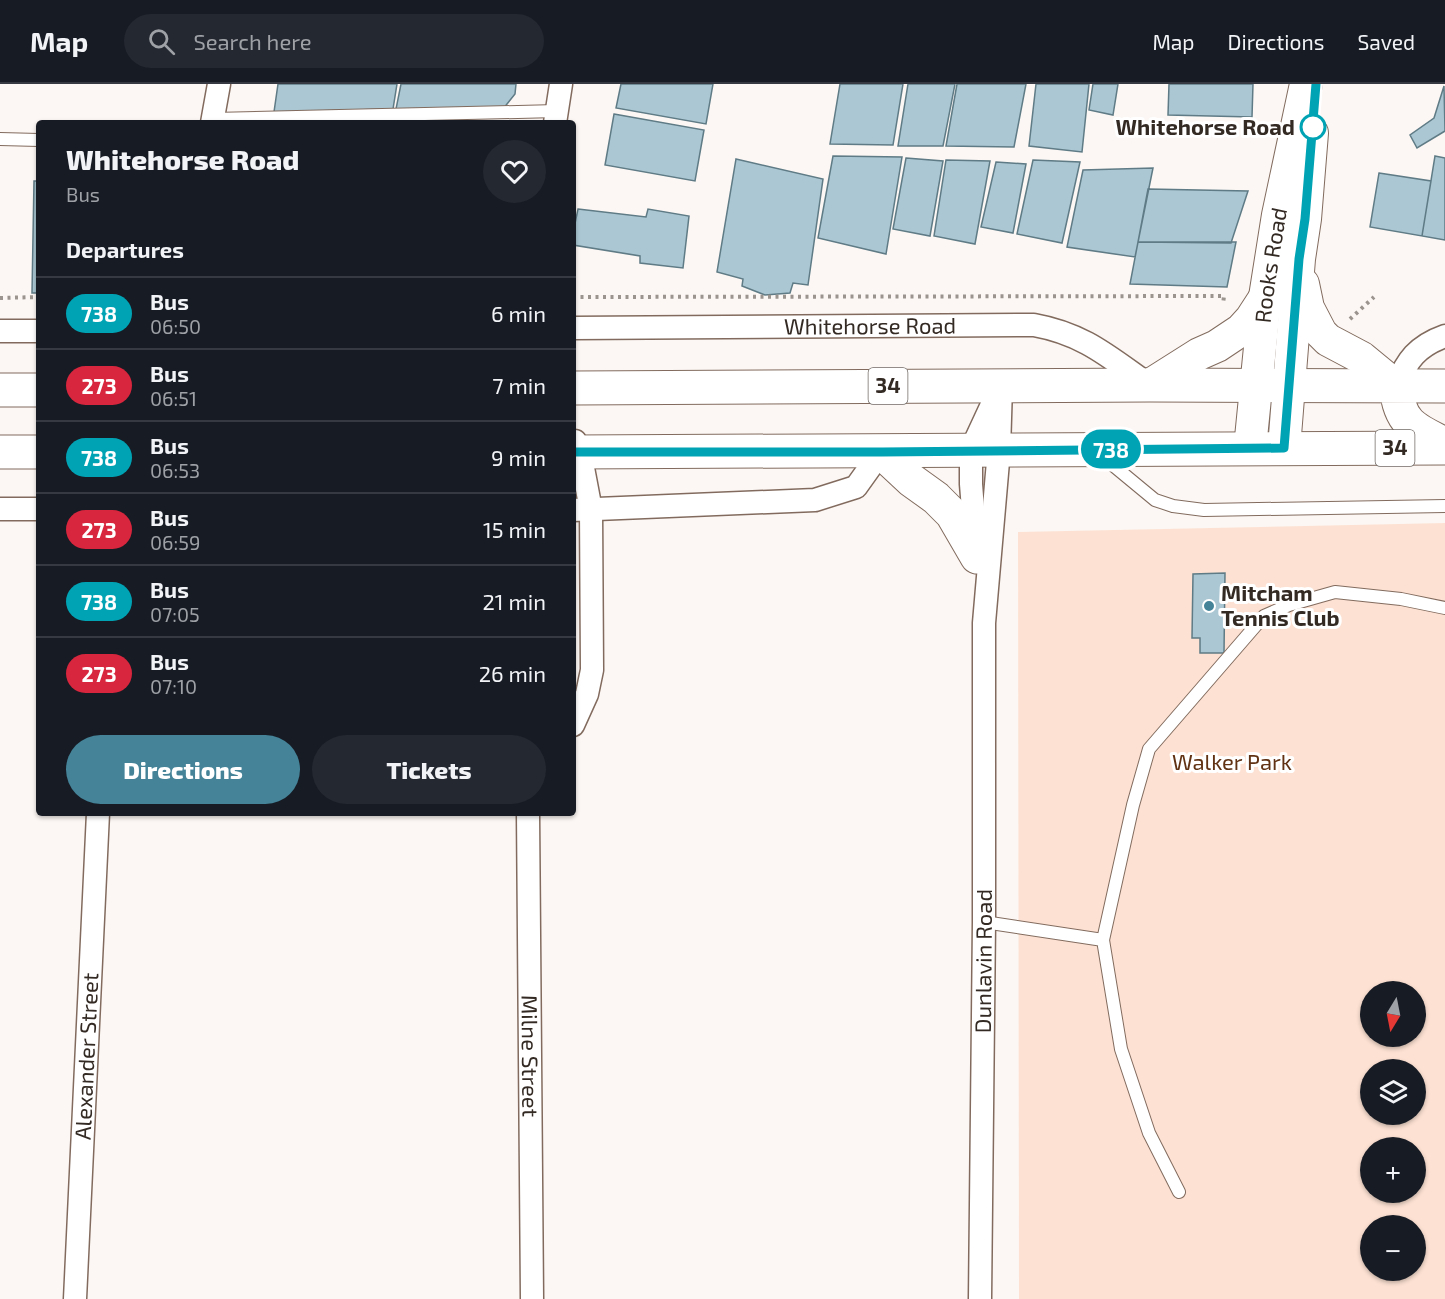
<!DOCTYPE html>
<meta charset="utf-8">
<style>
body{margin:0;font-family:"Exo 2",sans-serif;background:#242831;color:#f1f3f6;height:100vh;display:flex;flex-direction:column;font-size:22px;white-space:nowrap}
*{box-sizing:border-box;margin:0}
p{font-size:20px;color:#9ea1a6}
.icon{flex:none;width:33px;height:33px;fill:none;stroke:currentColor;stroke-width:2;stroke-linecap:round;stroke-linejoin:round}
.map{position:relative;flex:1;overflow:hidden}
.drawer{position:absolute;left:36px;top:36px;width:540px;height:696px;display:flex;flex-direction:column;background:#171b24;border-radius:6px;box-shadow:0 2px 4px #0004}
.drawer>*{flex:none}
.badge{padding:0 12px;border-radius:20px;font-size:21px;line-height:39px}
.needle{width:39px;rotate:190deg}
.tools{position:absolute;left:1360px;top:897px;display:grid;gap:12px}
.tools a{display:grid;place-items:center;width:66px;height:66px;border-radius:50%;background:#171b24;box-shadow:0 2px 4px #0004;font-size:30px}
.map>.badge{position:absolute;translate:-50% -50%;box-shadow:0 0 0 3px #fff}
h2{padding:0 30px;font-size:22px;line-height:54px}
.round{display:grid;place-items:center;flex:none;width:63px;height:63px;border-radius:32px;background:#242831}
.head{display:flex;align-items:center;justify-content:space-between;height:102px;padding:0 30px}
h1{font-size:28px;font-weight:800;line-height:45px}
.primary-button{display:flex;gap:12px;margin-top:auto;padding:12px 30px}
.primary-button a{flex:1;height:69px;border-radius:36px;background:#448398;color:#fff;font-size:24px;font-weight:800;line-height:69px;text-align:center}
.primary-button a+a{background:#242831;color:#f1f3f6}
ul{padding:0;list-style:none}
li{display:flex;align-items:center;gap:18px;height:72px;padding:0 30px;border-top:2px solid #363941}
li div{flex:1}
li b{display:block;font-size:22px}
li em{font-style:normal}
li .badge{min-width:66px;font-weight:700;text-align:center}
header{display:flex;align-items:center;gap:36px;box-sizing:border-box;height:84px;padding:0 30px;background:#171b24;border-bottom:2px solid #363941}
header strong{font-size:28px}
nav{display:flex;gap:33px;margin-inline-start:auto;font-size:21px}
.search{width:420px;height:54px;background:#242831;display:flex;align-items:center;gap:15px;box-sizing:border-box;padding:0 21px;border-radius:33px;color:#9ea1a6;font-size:22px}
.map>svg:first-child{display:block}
.green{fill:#fde2d3;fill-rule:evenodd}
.building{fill:#aac7d3;stroke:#5f7b85;stroke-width:1.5}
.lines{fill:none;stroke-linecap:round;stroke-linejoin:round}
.lane-casing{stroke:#826b5e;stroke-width:14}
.street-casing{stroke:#826b5e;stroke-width:25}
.secondary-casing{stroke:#826b5e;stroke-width:34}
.highway-casing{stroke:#826b5e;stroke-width:35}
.path{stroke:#9a938e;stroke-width:4;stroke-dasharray:3 4.5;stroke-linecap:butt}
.lane{stroke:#fff;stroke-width:12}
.street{stroke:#fff;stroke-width:22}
.secondary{stroke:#fff;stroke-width:32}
.highway{stroke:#fff;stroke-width:33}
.line-casing{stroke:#fff;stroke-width:14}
.line{stroke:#00a3b4;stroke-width:9}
.stop-dot{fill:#fff;stroke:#00a3b4;stroke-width:3}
.poi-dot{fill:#448398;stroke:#fff;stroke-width:2}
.labels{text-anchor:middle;stroke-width:6;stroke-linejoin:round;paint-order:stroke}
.shield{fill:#fff;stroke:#716a66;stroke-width:1.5}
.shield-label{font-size:21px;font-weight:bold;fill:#342a24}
.stop-label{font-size:22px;font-weight:bold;fill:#342a24;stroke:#fff;text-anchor:end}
.street-label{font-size:22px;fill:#342a24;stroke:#fff}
.poi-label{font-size:22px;font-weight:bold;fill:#342a24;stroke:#fff;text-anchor:start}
.park-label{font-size:22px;fill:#613314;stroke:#fff}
</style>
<header>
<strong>Map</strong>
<div class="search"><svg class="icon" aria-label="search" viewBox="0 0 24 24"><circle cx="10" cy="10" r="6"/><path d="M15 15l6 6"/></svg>Search here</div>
<nav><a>Map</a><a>Directions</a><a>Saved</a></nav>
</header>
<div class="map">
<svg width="1445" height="1215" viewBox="0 0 1445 1215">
<rect width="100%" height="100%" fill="#fcf7f4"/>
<path class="green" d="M1445 439V1215H1019L1018 448ZM1371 908H1416V952H1371ZM1371 986H1416V1030H1371ZM1371 1064H1416V1108H1371ZM1371 1142H1416V1186H1371Z"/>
<path class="building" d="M278 0H397L393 25 274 28Z
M401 0H516L515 10 503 25H396Z
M621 0H713L706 40 616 24Z
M840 0H903L893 61 830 60Z
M908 0H955L943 62H898Z
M957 0H1026L1014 63 946 62Z
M1036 0H1089L1082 68 1029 62Z
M1093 0H1118L1113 31 1089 26Z
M1169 0H1253L1252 33 1168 31Z
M1444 2 1445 47 1417 64 1410 51 1434 34Z
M614 30 704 46 695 97 605 81Z
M833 72 902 73 886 170 818 154Z
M1435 72 1445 74V156L1422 152Z
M906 74 943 77 930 152 893 145Z
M736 75 823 95 808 201 793 199 790 209 765 211 742 202 743 195 717 188Z
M946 76 990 77 975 160 934 152Z
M1033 76 1080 78 1062 159 1017 150Z
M996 78 1026 80 1013 149 981 143Z
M1153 84 1135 173 1067 163 1083 86Z
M1379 89 1431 97 1422 152 1370 143Z
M34 97H39V209H32Z
M1148 105 1248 107 1231 159 1138 158Z
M578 125 646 133 648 125 689 132 683 184 640 179V172L573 161V149Z
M1138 158H1236L1227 203 1130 200Z
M1225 489 1224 569H1200V554H1192L1193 490Z"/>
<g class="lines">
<g class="lane-casing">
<path id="lane" d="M213 35 557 27
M0 55 39 56
M1103 373 1155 416 1173 422 1204 426 1445 422
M984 838 1103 856 1133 721 1149 665 1264 532 1289 521 1335 508 1401 515 1445 524
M1103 856 1121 965 1149 1049 1179 1108"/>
</g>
<g class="street-casing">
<g id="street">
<path d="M212 39 219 0"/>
<path d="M555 39 561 0"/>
<path id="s1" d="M573 244 1034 241C1084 250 1109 273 1149 301"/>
<path d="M0 247H39"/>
<path d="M1396 302C1407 276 1417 262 1445 252"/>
<path d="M0 425H39"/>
<path d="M573 426 815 416 856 403 881 368"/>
<path d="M976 463 971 400V366L997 310"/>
<path d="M573 641 587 610 592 586 591 426 580 368 575 357"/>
<path id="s2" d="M528 729 532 1215"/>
<path id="s3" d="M75 1215 98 729"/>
<path id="s4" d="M980 1215 984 838V539L999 366 1001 302"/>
</g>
</g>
<g class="secondary-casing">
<g id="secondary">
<path d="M1303 200 1308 224 1321 249 1328 256 1362 274 1396 302"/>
<path d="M1150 301 1199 270 1217 262 1241 246 1251 235 1264 215"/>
<path id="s5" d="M1250 364 1265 213 1278 131 1306 0"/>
<path d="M1284 364 1299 175 1305 135 1312 49"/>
</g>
</g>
<g class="highway-casing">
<path id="highway" d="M1396 302C1399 339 1414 345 1445 360
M573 304 1150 301 1445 302
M0 306H39
M0 368H39
M573 368 1445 364
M881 368 911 396 936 414 952 430 977 473"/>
</g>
<path class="path" d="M573 213 1224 212 1223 220
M0 214 39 213
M1350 235 1374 213"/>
<use href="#lane" class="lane"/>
<use href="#street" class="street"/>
<use href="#secondary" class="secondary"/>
<use href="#highway" class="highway"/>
</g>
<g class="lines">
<g class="line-casing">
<path id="line" d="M573 368H882L1284 364 1299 175 1305 135 1316 0"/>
</g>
<use href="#line" class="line"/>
</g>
<circle class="stop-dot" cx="1313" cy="43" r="12"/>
<circle class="poi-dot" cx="1209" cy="522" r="6"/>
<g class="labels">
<g class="shield">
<rect x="868.5" y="284" width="39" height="36" rx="4.5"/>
<rect x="1375.5" y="346" width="39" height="36" rx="4.5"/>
</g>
<g class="shield-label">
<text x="888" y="309">34</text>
<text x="1395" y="371">34</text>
</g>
<g class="stop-label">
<text x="1295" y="51">Whitehorse Road</text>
</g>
<g class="street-label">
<text dy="8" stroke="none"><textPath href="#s5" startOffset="184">Rooks Road</textPath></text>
<text dy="8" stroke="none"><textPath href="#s1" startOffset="297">Whitehorse Road</textPath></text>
<text dy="8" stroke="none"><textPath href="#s4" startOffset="338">Dunlavin Road</textPath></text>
<text dy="8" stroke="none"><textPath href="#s3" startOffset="243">Alexander Street</textPath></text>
<text dy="8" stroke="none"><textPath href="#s2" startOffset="243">Milne Street</textPath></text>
</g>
<g class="poi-label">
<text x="1221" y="517">Mitcham<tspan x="1221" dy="25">Tennis Club</tspan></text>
</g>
<g class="park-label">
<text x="1232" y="686">Walker Park</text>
</g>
</g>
</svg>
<div class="tools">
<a><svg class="needle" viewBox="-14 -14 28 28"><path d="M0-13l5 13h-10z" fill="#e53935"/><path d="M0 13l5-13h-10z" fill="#9ea1a6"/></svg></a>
<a><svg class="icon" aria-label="layers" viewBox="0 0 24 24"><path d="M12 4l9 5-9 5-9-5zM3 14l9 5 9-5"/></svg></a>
<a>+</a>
<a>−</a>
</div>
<b class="badge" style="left:1111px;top:365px;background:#00a3b4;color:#fff">738</b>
<section class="drawer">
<div class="head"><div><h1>Whitehorse Road</h1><p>Bus</p></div><a class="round"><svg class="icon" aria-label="heart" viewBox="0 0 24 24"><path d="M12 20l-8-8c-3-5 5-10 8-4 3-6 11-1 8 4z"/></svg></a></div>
<h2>Departures</h2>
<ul>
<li><span class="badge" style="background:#00a3b4;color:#fff">738</span><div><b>Bus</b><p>06:50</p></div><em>6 min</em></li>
<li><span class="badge" style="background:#d7263d;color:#fff">273</span><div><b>Bus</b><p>06:51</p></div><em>7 min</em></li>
<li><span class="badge" style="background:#00a3b4;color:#fff">738</span><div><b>Bus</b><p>06:53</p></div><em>9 min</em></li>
<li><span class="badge" style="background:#d7263d;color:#fff">273</span><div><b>Bus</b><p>06:59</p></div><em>15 min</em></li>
<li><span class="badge" style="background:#00a3b4;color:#fff">738</span><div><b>Bus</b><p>07:05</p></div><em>21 min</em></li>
<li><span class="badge" style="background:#d7263d;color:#fff">273</span><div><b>Bus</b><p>07:10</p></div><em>26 min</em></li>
</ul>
<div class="primary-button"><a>Directions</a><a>Tickets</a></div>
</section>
</div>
